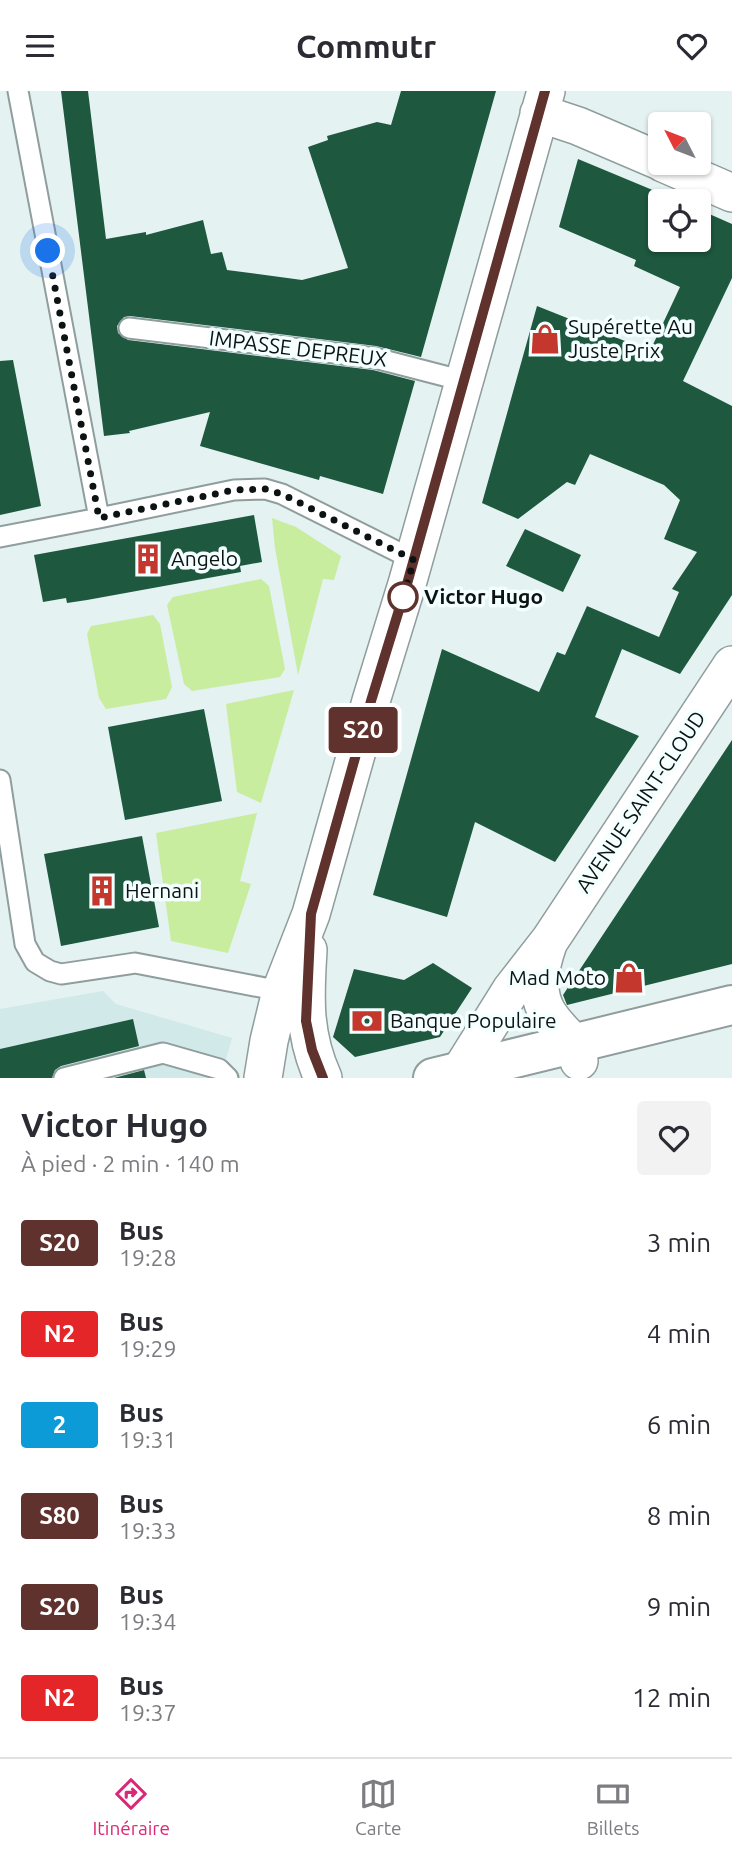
<!DOCTYPE html>
<html lang="fr">
<meta charset="utf-8">
<style>
body{margin:0;font-family:Ubuntu,sans-serif;background:#f2f2f3;color:#2b2b33;height:100vh;display:flex;flex-direction:column;font-size:26px;white-space:nowrap}
*{box-sizing:border-box;margin:0}
p{font-size:23px;color:#7c7c81}
.icon{flex:none;width:38px;height:38px;fill:none;stroke:currentColor;stroke-width:2;stroke-linecap:round;stroke-linejoin:round}
.map{position:relative;height:987px;overflow:hidden}
.side{display:flex;flex-direction:column;background:#fff;flex:1}
.side>*{flex:none}
.badge{padding:0 14px;border-radius:5px;font-size:24px;line-height:46px}
.needle{width:46px;rotate:312deg}
.tools{position:absolute;left:648px;top:21px;display:grid;gap:14px}
.tools a{display:grid;place-items:center;width:63px;height:63px;border-radius:7px;background:#fff;box-shadow:0 2px 5px #0004;font-size:35px}
.you{position:absolute;width:35px;height:35px;margin:-18px;border:5px solid #fff;border-radius:50%;background:#1a73e8;box-shadow:0 0 0 10px #1a73e833}
.map>.badge{position:absolute;translate:-50% -50%;box-shadow:0 0 0 4px #fff}
.round{display:grid;place-items:center;flex:none;width:74px;height:74px;border-radius:7px;background:#f2f2f3}
.overview{display:flex;align-items:center;justify-content:space-between;height:119px;padding:0 21px}
h1{font-size:33px;font-weight:600;line-height:52px}
ul{padding:0;list-style:none}
li{display:flex;align-items:center;gap:21px;height:91px;padding:0 21px}
li div{flex:1}
li b{display:block;font-size:26px}
li em{font-style:normal}
li .badge{min-width:77px;font-weight:700;text-align:center}
header{display:flex;justify-content:space-between;align-items:center;height:91px;padding:0 21px;background:#fff;font-size:32px;font-weight:600}
.tab-bar{display:flex;justify-content:space-around;align-items:center;height:98px;border-top:2px solid #e1e1e2;background:#fff;font-size:19px;color:#7c7c81}
.tab-bar a{display:grid;justify-items:center;gap:4px}
.tab-bar .active{color:#db2777}
.map>svg:first-child{display:block}
.built{fill:#d1e9e8}
.green{fill:#c8ed9e}
.building{fill:#1d583f}
.lines{fill:none;stroke-linecap:round;stroke-linejoin:round}
.service-casing{stroke:#909d9d;stroke-width:23}
.minor-casing{stroke:#909d9d;stroke-width:40}
.secondary-casing{stroke:#909d9d;stroke-width:42}
.service{stroke:#fff;stroke-width:19}
.minor{stroke:#fff;stroke-width:37}
.secondary{stroke:#fff;stroke-width:38}
.line-casing{stroke:#fff;stroke-width:16}
.line{stroke:#60322d;stroke-width:10}
.walk{stroke:#0d1212;stroke-width:7;stroke-dasharray:0 12.6}
.stop-dot{fill:#fff;stroke:#60322d;stroke-width:3.5}
.labels{text-anchor:middle;stroke-width:7;stroke-linejoin:round;paint-order:stroke}
.poi-label{font-size:21px;fill:#0d1212;stroke:#f4ffff;text-anchor:start}
.street-label{font-size:21px;fill:#0d1212;stroke:#f4ffff}
.stop-label{font-size:21px;font-weight:bold;fill:#0d1212;stroke:#f4ffff;text-anchor:start}
</style>
<header><svg class="icon" aria-label="menu" viewBox="0 0 24 24"><path d="M4 6h16M4 12h16M4 18h16"/></svg>Commutr<svg class="icon" aria-label="heart" viewBox="0 0 24 24"><path d="M12 20l-8-8c-3-5 5-10 8-4 3-6 11-1 8 4z"/></svg></header>
<div class="map">
<svg width="732" height="987" viewBox="0 0 732 987">
<rect width="100%" height="100%" fill="#e4f2f2"/>
<path class="built" d="M103 900 116 913 232 947 222 982 218 987H0V918Z"/>
<path class="green" d="M272 427 296 436 341 465 334 489 323 488 298 584 275 457Z
M261 488 269 495 285 578 280 586 192 600 184 593 167 514 173 506Z
M153 524 160 533 172 596 166 608 106 618 99 607 87 543 91 535Z
M294 599 261 712 237 701 226 613Z
M257 722 240 790 251 793 228 862 171 850 156 742Z"/>
<path class="building" d="M61 0H88L106 148 146 141V144L203 129 211 163 222 161 227 179 302 189 348 177 308 56 328 49 327 45 377 31 391 34 401 0H496L421 266 376 255 130 225 124 226 117 235 118 242 128 249 373 279 415 290 383 403 320 385 319 389 200 355 210 321 129 340 130 342 104 345Z
M578 68 679 110H660V149H698V118L732 133V187L683 290 732 315V504L680 583 622 558 595 626 639 645 555 771 475 731 447 826 373 804 442 558 539 601 557 561 565 564 587 515 659 546 679 501 672 498 697 461 664 448 680 409 664 394 590 363 575 394 567 391 518 428 482 412 537 215 650 260 680 196 634 175 636 169 559 136Z
M13 269 41 415 0 424V270Z
M254 424 262 471 240 475 241 481 87 509 67 512 66 507 43 511 34 464Z
M525 438 581 464 563 501 506 475Z
M204 618 222 710 125 729 108 636Z
M732 649V873L567 914 563 904Z
M142 745 159 836 61 855 44 763Z
M433 872 472 897 440 946 355 966 333 946 354 878 404 889Z
M133 928 139 955 61 975 55 979 52 987H0V958Z
M144 979 146 987H114Z"/>
<g class="lines">
<g class="service-casing">
<path id="service" d="M18 0 99 427 234 399 265 398 282 403 414 469
M129 237 375 267 464 290
M0 446 99 427
M0 689 25 853 35 871 50 880 61 883 135 872 281 900
M64 987 163 962 219 978 228 987"/>
</g>
<g class="minor-casing">
<path id="minor" d="M539 22 578 35 660 70
M663 72 732 102
M548 853C540 876 534 902 549 924 563 945 572 943 579 970
M308 859C305 906 303 943 323 987
M461 979 511 899 550 849 732 574
M263 987 269 950 281 900 311 823 371 610 407 493 546 0"/>
</g>
<g class="secondary-casing">
<path id="secondary" d="M433 987 732 914"/>
</g>
<use href="#service" class="service"/>
<use href="#minor" class="minor"/>
<use href="#secondary" class="secondary"/>
</g>
<g class="lines">
<g class="line-casing">
<path id="line" d="M323 987 312 959 306 930 311 823 371 610 407 493 545 0"/>
</g>
<use href="#line" class="line"/>
<path class="walk" d="M48 160 99 427 234 399 265 398 282 403 414 469 400 516 403 506"/>
</g>
<defs>
<g id="shop-bare" transform="scale(2.415)"><path d="M-5-2.5h2.3a2.7 3.5 0 0 1 5.4 0H5L5.5 6h-11ZM-1.5-2.5h3a1.5 2.3 0 0 0-3 0Z" fill="#c4372c" stroke="#f4ffff" stroke-width="2.5" paint-order="stroke"/></g>
<g id="building-bare" transform="scale(2.415)"><path d="M-4-6H4V6H1V3H-1V6H-4ZM-2.5-4.3h1.7v1.8h-1.7ZM.8-4.3h1.7v1.8H.8ZM-2.5-1h1.7V.8h-1.7ZM.8-1h1.7V.8H.8Z" fill="#c4372c" stroke="#f4ffff" stroke-width="2.5" paint-order="stroke"/></g>
<g id="bank-bare" transform="scale(2.415)"><path d="M-6-4H6V4H-6ZM0-2.3a2.3 2.3 0 1 0 0 4.6a2.3 2.3 0 1 0 0-4.6Z" fill="#c4372c" stroke="#f4ffff" stroke-width="2.5" paint-order="stroke"/></g>
</defs>
<g fill-rule="evenodd">
<use href="#shop-bare" x="545" y="248"/>
<use href="#building-bare" x="148" y="468"/>
<use href="#building-bare" x="102" y="800"/>
<use href="#shop-bare" x="629" y="887"/>
<use href="#bank-bare" x="367" y="930"/>
</g>
<circle class="stop-dot" cx="403" cy="506" r="14"/>
<g class="labels">
<g class="poi-label">
<text x="568" y="243">Supérette Au<tspan x="568" dy="24">Juste Prix</tspan></text>
<text x="171" y="475">Angelo</text>
<text x="125" y="807">Hernani</text>
<text x="606" y="894" text-anchor="end">Mad Moto</text>
<text x="390" y="937">Banque Populaire</text>
</g>
<g class="street-label">
<text transform="translate(298 258) rotate(7)" y="7">IMPASSE DEPREUX</text>
<text transform="translate(641 711) rotate(-56)" y="7">AVENUE SAINT-CLOUD</text>
</g>
<g class="stop-label">
<text x="424" y="513">Victor Hugo</text>
</g>
</g>
</svg>
<div class="tools">
<a><svg class="needle" viewBox="-14 -14 28 28"><path d="M0-13l5 13h-10z" fill="#e53935"/><path d="M0 13l5-13h-10z" fill="#7c7c81"/></svg></a>
<a><svg class="icon" aria-label="locate" viewBox="0 0 24 24"><circle cx="12" cy="12" r="6"/><path d="M12 2v4M12 18v4M2 12h4M18 12h4"/></svg></a>
</div>
<div class="you" style="left:48px;top:160px"></div>
<b class="badge" style="left:363px;top:639px;background:#60322d;color:#fff">S20</b>
</div>
<section class="side">
<div class="overview"><div><h1>Victor Hugo</h1><p>À pied · 2 min · 140 m</p></div><a class="round"><svg class="icon" aria-label="heart" viewBox="0 0 24 24"><path d="M12 20l-8-8c-3-5 5-10 8-4 3-6 11-1 8 4z"/></svg></a></div>
<ul>
<li><span class="badge" style="background:#60322d;color:#fff">S20</span><div><b>Bus</b><p>19:28</p></div><em>3 min</em></li>
<li><span class="badge" style="background:#e42629;color:#fff">N2</span><div><b>Bus</b><p>19:29</p></div><em>4 min</em></li>
<li><span class="badge" style="background:#0d9bd7;color:#fff">2</span><div><b>Bus</b><p>19:31</p></div><em>6 min</em></li>
<li><span class="badge" style="background:#60322d;color:#fff">S80</span><div><b>Bus</b><p>19:33</p></div><em>8 min</em></li>
<li><span class="badge" style="background:#60322d;color:#fff">S20</span><div><b>Bus</b><p>19:34</p></div><em>9 min</em></li>
<li><span class="badge" style="background:#e42629;color:#fff">N2</span><div><b>Bus</b><p>19:37</p></div><em>12 min</em></li>
</ul>
</section>
<nav class="tab-bar">
<a class="active"><svg class="icon" aria-label="directions" viewBox="0 0 24 24"><path d="M12 3l9 9-9 9-9-9zM9 14v-3h6M13 9l2 2-2 2"/></svg>Itinéraire</a>
<a><svg class="icon" aria-label="map" viewBox="0 0 24 24"><path d="M3 6l6-2 6 2 6-2v14l-6 2-6-2-6 2zM9 4v14M15 6v14"/></svg>Carte</a>
<a><svg class="icon" aria-label="tickets" viewBox="0 0 24 24"><path d="M3 7h18v10H3zM15 7v10"/></svg>Billets</a>
</nav>
